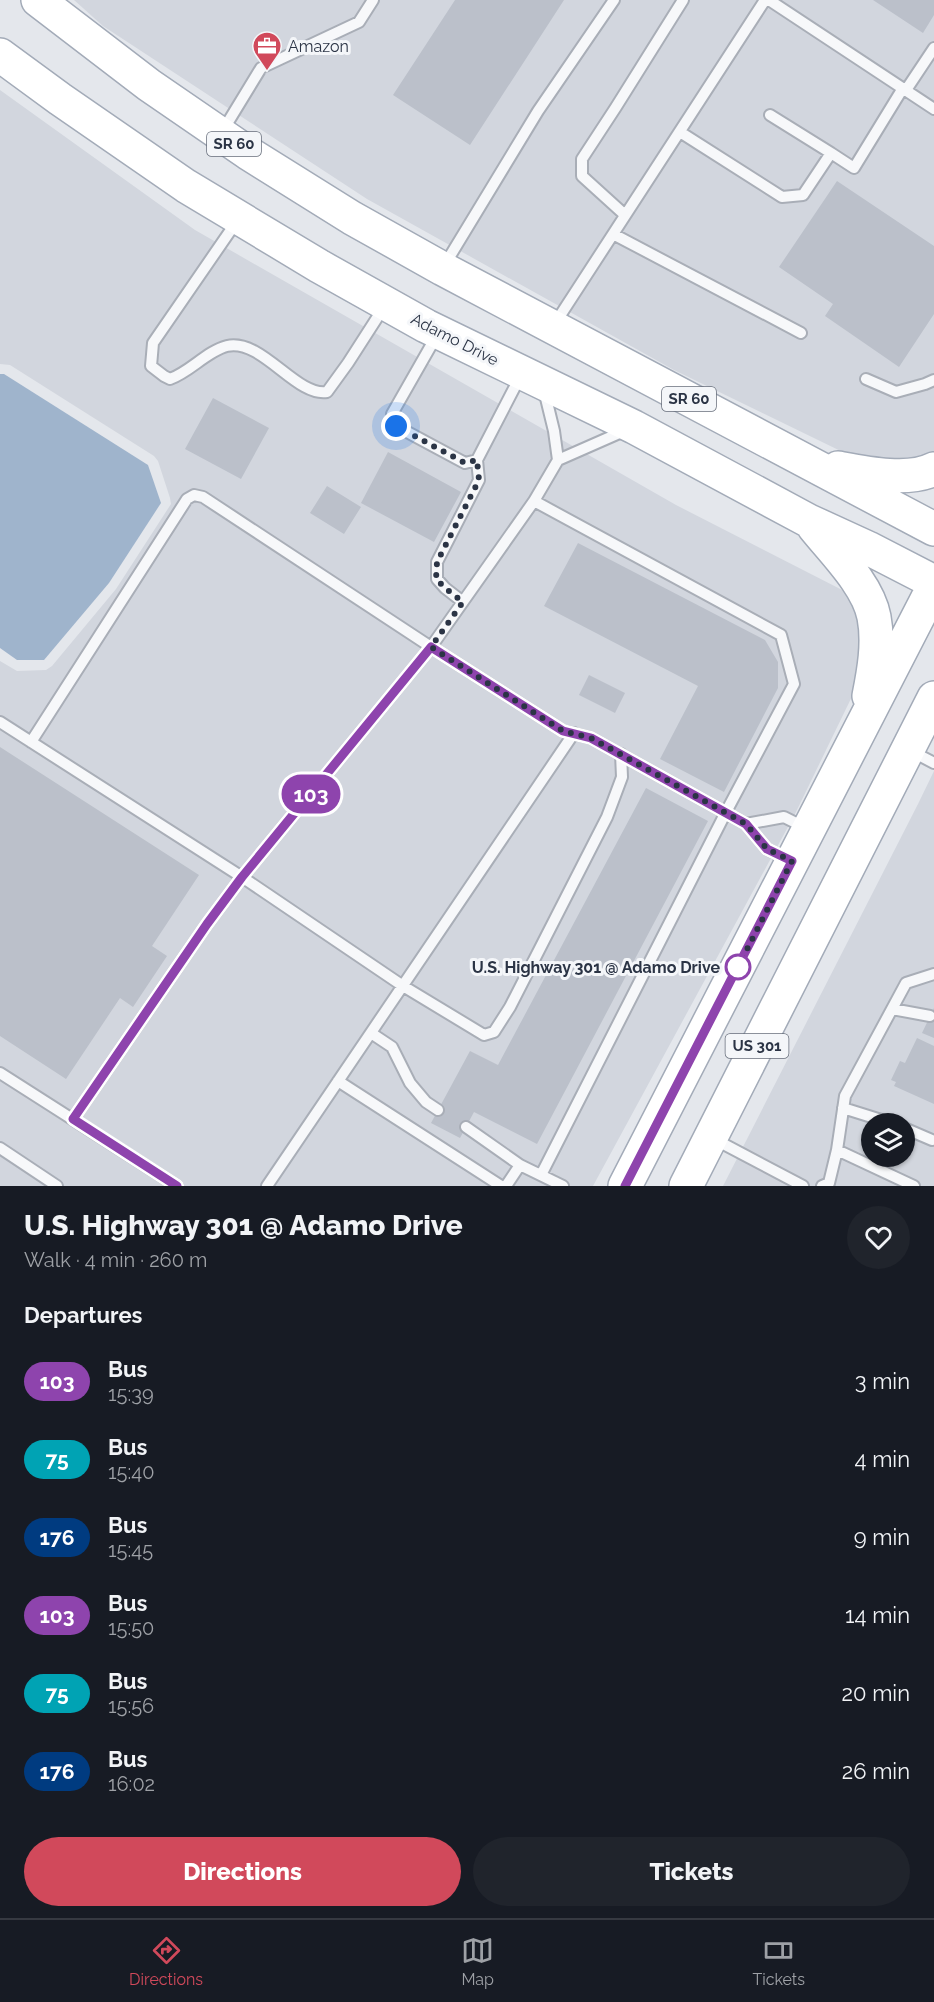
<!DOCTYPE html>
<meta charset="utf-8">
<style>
body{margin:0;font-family:Raleway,sans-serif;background:#20242c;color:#f1f3f6;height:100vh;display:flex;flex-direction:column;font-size:22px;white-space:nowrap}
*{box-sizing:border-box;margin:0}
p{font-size:20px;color:#9ea1a6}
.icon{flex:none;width:33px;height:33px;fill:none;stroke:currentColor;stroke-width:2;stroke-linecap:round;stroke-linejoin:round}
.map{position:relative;height:1186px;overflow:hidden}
.sheet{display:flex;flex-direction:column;background:#171b24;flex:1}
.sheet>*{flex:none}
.badge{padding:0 12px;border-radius:20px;font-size:21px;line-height:39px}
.tools{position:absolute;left:861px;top:1113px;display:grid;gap:12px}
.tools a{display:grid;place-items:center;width:54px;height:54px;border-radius:50%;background:#171b24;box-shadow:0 2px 4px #0004;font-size:30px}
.you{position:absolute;width:30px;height:30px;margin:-15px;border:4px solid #fff;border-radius:50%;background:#1a73e8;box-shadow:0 0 0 9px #1a73e833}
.map>.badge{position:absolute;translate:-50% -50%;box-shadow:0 0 0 3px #fff}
h2{padding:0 24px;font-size:22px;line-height:54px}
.round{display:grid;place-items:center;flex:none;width:63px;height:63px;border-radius:32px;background:#20242c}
.head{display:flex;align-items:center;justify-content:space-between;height:102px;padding:0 24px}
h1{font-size:28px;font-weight:800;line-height:45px}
.primary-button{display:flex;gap:12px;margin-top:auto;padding:12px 24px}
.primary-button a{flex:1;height:69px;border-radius:36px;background:#d1495b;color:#fff;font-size:24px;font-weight:800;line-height:69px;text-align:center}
.primary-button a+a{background:#20242c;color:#f1f3f6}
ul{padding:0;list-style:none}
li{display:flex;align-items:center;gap:18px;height:78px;padding:0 24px}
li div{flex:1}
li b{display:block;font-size:22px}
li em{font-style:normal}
li .badge{min-width:66px;font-weight:700;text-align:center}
.tabs{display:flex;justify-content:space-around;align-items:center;height:84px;border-top:2px solid #363941;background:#171b24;font-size:16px;color:#9ea1a6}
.tabs a{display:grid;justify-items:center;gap:3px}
.tabs .selected{color:#d1495b}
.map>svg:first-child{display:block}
.built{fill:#d2d6de;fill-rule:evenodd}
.water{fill:#9fb4cc}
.building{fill:#bbc0ca}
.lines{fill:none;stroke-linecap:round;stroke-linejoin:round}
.service-casing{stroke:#a9aeb7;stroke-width:14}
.primary-casing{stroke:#a3abb8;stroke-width:36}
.service{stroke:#f7f8fa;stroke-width:10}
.primary{stroke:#fff;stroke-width:33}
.line-casing{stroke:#fff;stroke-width:14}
.line{stroke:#8e44ad;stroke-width:9}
.walk{stroke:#2b3445;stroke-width:6;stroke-dasharray:0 10.8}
.stop-dot{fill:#fff;stroke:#8e44ad;stroke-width:3}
.labels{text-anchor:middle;stroke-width:6;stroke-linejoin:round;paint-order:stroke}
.shield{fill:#f4f6f9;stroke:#676e7b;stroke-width:1.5}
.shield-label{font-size:15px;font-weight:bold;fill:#2b3445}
.poi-label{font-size:16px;fill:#2b3445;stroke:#f4f6f9;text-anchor:start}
.street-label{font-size:16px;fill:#2b3445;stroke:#f4f6f9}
.stop-label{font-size:16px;font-weight:bold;fill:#2b3445;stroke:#f4f6f9;text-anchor:end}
</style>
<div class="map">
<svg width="934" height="1186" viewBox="0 0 934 1186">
<rect width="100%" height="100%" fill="#e4e7ec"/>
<path class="built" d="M74 0H934V456L924 461 855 458 674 370 367 199 103 26Z
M0 90 195 230 676 505 850 594 863 620 860 680 795 814 593 1186H0V661L17 671 46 670 52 666 116 589 171 504 170 498 158 461 154 456 10 365 0 364Z
M934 771V1186H723L918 804ZM872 1124H904V1156H872Z"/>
<path class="water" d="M0 374H4L148 465 161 503 109 583 44 660H17L0 648Z"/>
<path class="building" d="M455 0H564L470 145 393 95Z
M873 0H934V15L923 33Z
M837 181 934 246V314L899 367 825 316 833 304 779 267Z
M213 398 269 428 241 479 185 449Z
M388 452 461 492 434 542 361 503Z
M327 486 361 507 344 534 310 513Z
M578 543 765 640 778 662V688L724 792 660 759 698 686 544 606Z
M589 675 625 693 615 713 579 695Z
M0 747 199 875 152 946 167 956 133 1007 120 998 66 1079 0 1036Z
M646 788 708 821 537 1144 474 1112 460 1138 431 1123 470 1051 498 1065Z
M934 1008V1038L922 1033Z
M917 1038 934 1046V1104L894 1086 896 1082 891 1080 900 1061 905 1063Z"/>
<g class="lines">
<g class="service-casing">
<path id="service" d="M769 0 934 109
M906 90 934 48
M770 115 831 153
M222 132 261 68 359 22 373 0
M680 132 782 197 803 195 831 153 854 168 903 88
M625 215 582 176V159L616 107 683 0
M237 221 153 343 151 366 164 376 170 379C190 372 207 351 227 346 262 338 296 397 327 392L348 363 384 307
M613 234 801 333
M444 266 538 111 614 0
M554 325 765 0
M437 335 392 414 396 426 465 463 477 460 521 375
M866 379 896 392 925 384 934 380
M544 390 554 431 558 460
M534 501 431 647 563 731 591 738 746 824 767 849 789 860
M463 602 445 588 437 579V562L479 480 477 460
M0 722 242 877 207 924 73 1119
M31 742 187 499 194 495 203 497 431 647 242 877 403 986 484 1035 494 1032 510 1007 607 817 622 777 621 754
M911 751 934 763
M746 824 784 817 806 828
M892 1009 930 1016
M371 1033 392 1047 410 1083 426 1102 438 1110
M0 1073 177 1186
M338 1081 501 1186
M843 1108 894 1124
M466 1127 520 1165
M904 1128 932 1140
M714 1139 803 1186
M0 1148 57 1186
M837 1150 914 1186
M541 1175 726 812 794 684 781 635 534 501 558 460 624 431
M267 1186 574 733
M506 1186 520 1165 563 1186
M822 1186 829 1183 837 1150 845 1096 906 983 934 974"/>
</g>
<g class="primary-casing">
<path id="primary" d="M38 0 149 85 248 153 352 218 443 269 934 529
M0 55 60 99 186 186 319 266 426 326 634 427 809 521 868 548 934 582
M838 468C865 473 909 482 934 469
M814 527C834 552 868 585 874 617 879 643 874 671 869 696
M625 1186 934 586
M686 1186 934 698"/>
</g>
<use href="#service" class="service"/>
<use href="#primary" class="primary"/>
</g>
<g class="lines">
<g class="line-casing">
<path id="line" d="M177 1186 73 1119 207 924 242 877 431 647 563 731 591 738 746 824 767 849 792 861 625 1186"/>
</g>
<use href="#line" class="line"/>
<path class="walk" d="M396 426 465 463 477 460 479 480 437 562 436 579 445 588 463 602 431 647 563 731 591 738 746 824 767 849 792 861 738 967"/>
</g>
<defs>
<g id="office-pin" transform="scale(1.5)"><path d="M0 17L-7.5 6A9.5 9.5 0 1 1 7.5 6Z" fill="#d1495b" stroke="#f4f6f9"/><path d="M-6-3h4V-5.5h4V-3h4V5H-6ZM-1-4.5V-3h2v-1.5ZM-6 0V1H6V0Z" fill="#fff"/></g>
</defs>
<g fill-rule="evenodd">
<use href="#office-pin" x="267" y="46"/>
</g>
<circle class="stop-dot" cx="738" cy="967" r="12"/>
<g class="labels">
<g class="shield">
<rect x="207" y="132" width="54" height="24" rx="4.5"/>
<rect x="662" y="387" width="54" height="24" rx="4.5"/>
<rect x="725.5" y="1034" width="63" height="24" rx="4.5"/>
</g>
<g class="shield-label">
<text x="234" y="149">SR 60</text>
<text x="689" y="404">SR 60</text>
<text x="757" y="1051">US 301</text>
</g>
<g class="poi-label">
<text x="288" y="52">Amazon</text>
</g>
<g class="street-label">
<text transform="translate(455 339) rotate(27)" y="6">Adamo Drive</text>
</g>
<g class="stop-label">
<text x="720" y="973">U.S. Highway 301 @ Adamo Drive</text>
</g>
</g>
</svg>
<div class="tools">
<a><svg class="icon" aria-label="layers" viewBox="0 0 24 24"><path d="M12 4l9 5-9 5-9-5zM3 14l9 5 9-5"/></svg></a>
</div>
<div class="you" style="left:396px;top:426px"></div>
<b class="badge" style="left:311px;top:794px;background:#8e44ad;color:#fff">103</b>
</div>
<section class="sheet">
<div class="head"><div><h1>U.S. Highway 301 @ Adamo Drive</h1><p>Walk · 4 min · 260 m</p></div><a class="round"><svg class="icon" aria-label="heart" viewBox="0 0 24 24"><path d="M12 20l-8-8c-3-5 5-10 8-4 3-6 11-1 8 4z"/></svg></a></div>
<h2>Departures</h2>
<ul>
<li><span class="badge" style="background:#8e44ad;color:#fff">103</span><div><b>Bus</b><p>15:39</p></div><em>3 min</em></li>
<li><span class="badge" style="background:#00a3b4;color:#fff">75</span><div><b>Bus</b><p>15:40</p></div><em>4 min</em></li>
<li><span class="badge" style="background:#003b80;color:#fff">176</span><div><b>Bus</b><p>15:45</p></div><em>9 min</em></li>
<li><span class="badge" style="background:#8e44ad;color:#fff">103</span><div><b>Bus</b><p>15:50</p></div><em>14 min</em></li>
<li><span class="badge" style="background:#00a3b4;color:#fff">75</span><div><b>Bus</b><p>15:56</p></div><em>20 min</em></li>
<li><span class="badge" style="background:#003b80;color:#fff">176</span><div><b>Bus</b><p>16:02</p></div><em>26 min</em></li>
</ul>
<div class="primary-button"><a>Directions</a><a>Tickets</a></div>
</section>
<nav class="tabs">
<a class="selected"><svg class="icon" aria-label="directions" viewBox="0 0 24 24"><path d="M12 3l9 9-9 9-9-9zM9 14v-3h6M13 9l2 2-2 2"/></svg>Directions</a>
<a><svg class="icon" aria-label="map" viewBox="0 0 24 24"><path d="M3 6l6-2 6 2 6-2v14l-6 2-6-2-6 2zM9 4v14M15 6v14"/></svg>Map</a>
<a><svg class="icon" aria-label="tickets" viewBox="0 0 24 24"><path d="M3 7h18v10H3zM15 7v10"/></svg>Tickets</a>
</nav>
